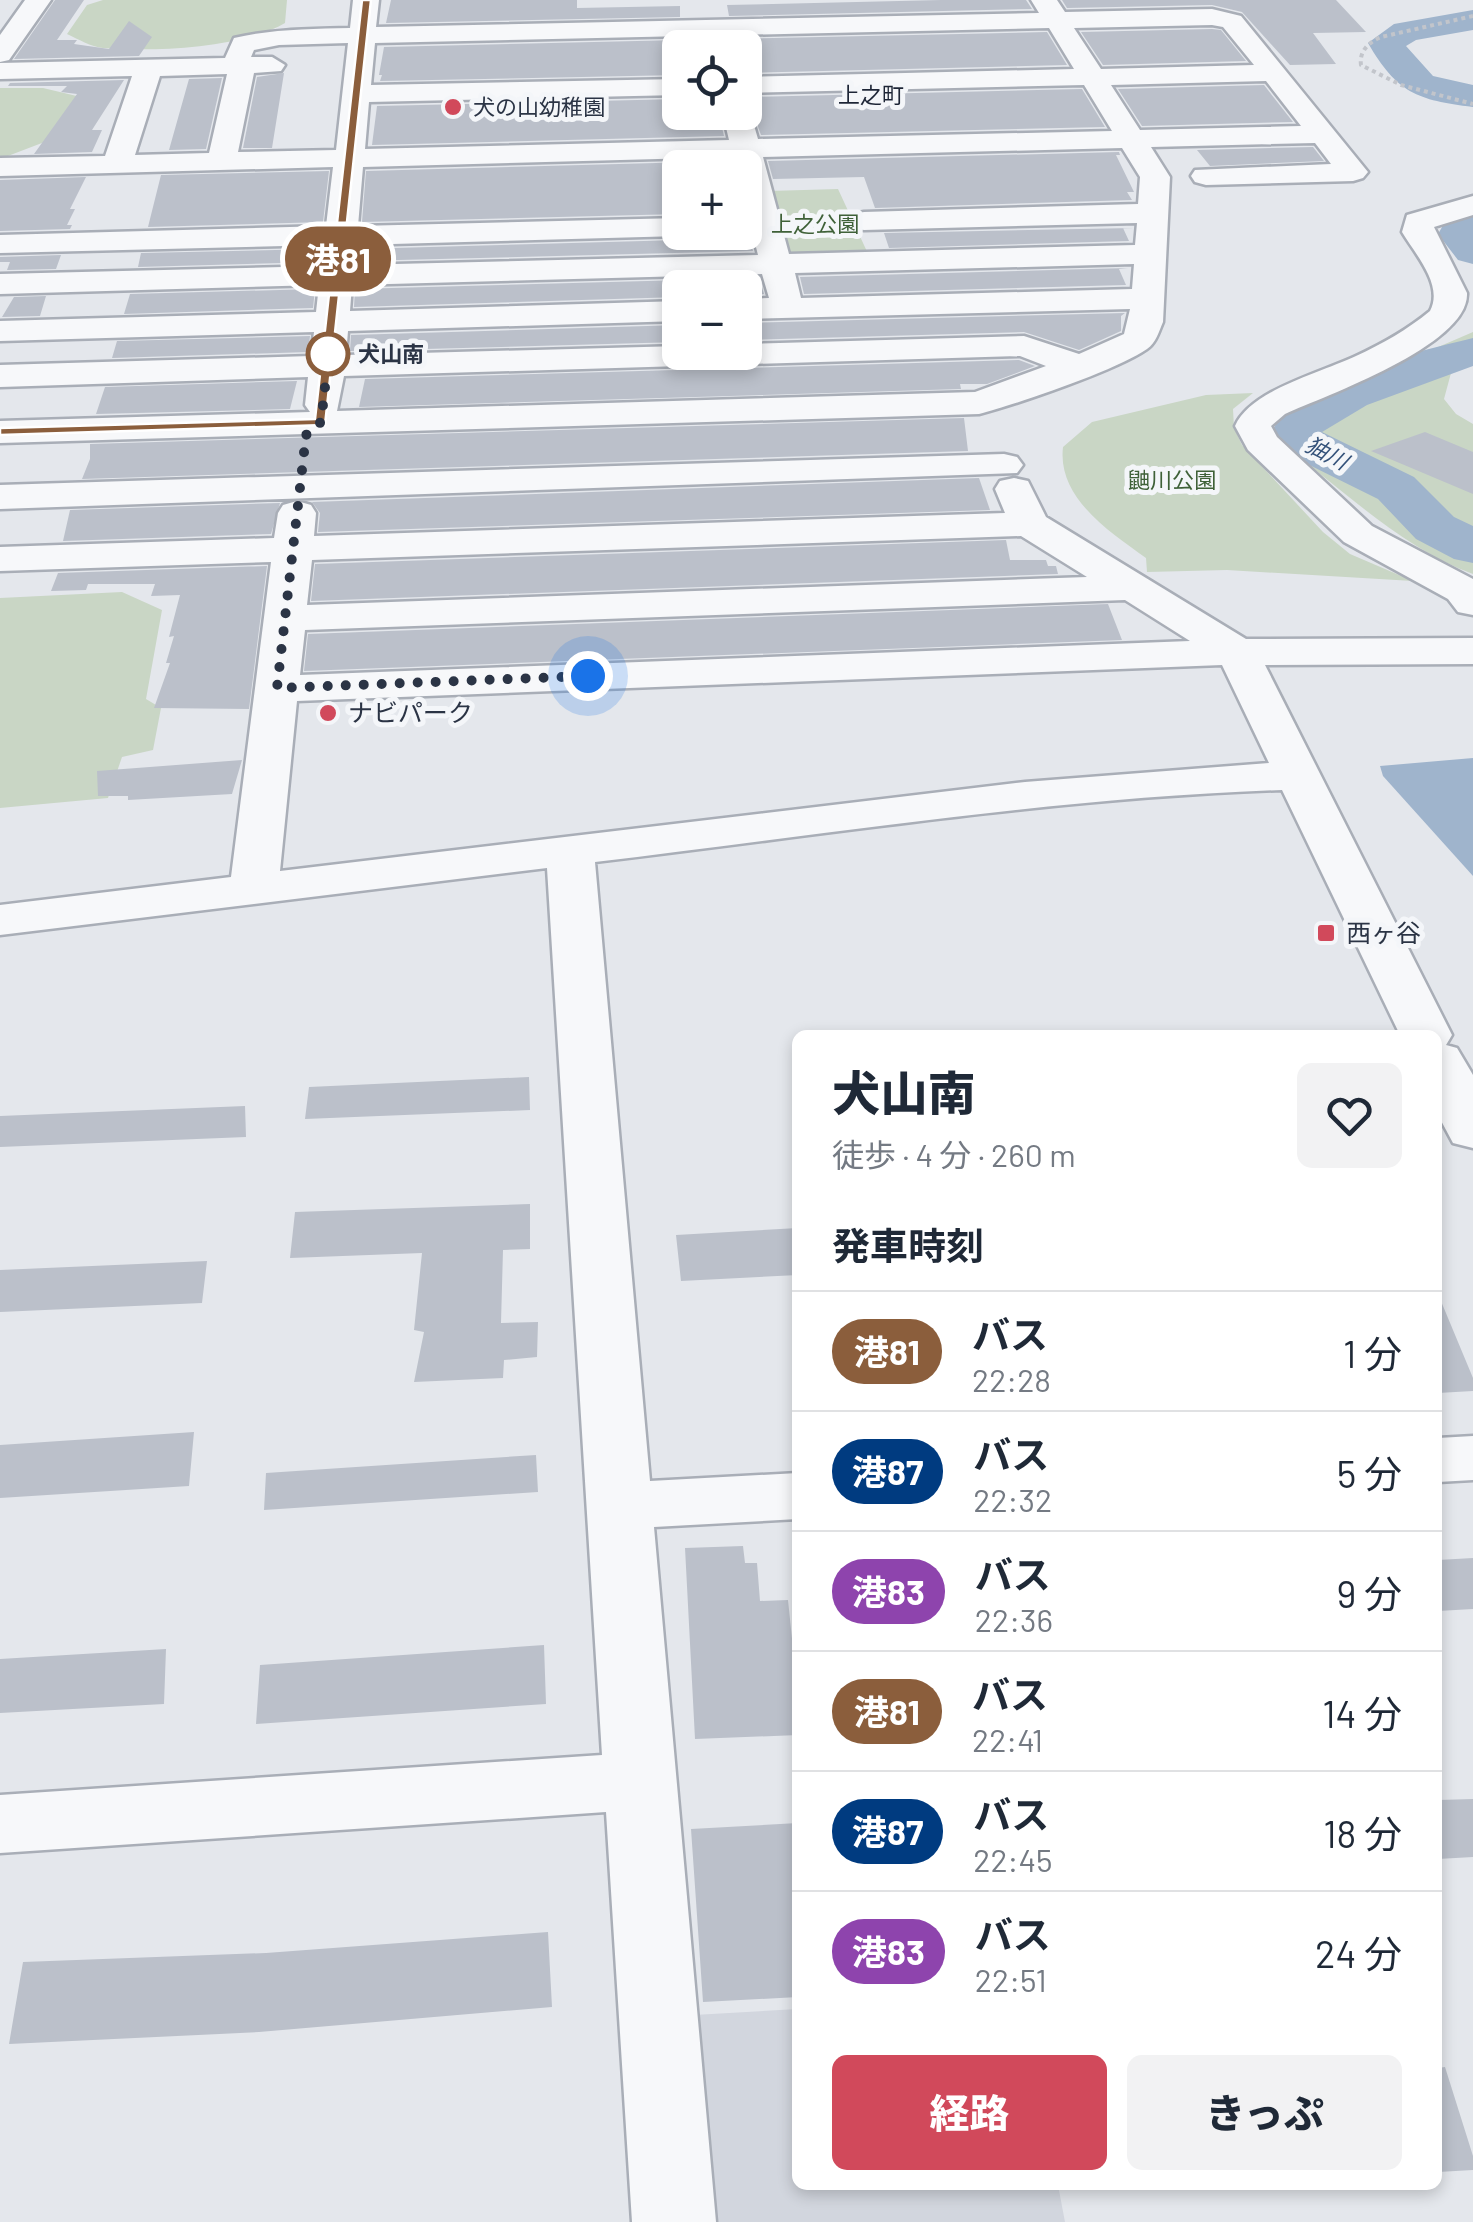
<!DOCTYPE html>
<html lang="ja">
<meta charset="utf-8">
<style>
body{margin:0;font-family:Barlow,"Noto Sans JP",sans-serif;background:#f2f2f3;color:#1f2937;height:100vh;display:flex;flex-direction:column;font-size:38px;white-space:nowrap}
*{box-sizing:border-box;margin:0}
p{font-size:32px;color:#747a83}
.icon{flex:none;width:55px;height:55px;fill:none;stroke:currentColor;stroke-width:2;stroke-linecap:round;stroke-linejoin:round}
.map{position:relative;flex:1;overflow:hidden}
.drawer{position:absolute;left:792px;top:1030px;width:650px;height:1160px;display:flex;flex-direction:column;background:#fff;border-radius:15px;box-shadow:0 5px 15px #0003}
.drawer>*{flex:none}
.badge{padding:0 20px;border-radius:32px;font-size:35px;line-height:65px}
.controls{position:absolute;left:662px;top:30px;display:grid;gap:20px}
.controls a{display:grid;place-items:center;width:100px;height:100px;border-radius:15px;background:#fff;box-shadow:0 5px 15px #0003;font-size:50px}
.you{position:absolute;width:50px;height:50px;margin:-25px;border:8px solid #fff;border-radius:50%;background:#1a73e8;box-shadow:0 0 0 15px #1a73e833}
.map>.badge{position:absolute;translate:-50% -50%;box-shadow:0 0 0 5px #fff}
h2{padding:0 40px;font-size:38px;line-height:90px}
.round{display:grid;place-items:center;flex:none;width:105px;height:105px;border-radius:15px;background:#f2f2f3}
.summary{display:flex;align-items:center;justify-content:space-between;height:170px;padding:0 40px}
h1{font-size:48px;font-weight:800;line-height:75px}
.cta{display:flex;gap:20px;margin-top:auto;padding:20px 40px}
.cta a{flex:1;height:115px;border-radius:15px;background:#d1495b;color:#fff;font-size:40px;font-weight:800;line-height:115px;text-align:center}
.cta a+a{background:#f2f2f3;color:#1f2937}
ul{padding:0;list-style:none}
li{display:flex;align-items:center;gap:30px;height:120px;padding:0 40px;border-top:2px solid #e0e1e3}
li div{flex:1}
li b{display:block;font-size:38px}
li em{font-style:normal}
li .badge{min-width:110px;font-weight:700;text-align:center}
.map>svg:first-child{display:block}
.built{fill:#d2d6de}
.green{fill:#c9d6c5}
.water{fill:#9fb4cc}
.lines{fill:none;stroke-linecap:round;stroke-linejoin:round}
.river{fill:#9fb4cc;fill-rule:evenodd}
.building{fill:#bbc0ca}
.minor-casing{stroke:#a9aeb7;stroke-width:5}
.path{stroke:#c2c5cb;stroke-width:4;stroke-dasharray:4 4;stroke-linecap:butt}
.minor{fill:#f7f8fa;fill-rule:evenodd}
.line{fill:#8b5e3c;stroke:#fff;stroke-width:2.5}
.walk{stroke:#2b3445;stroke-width:10;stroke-dasharray:0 18}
.poi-dot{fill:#d1495b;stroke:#f4f6f9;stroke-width:4}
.stop-dot{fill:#fff;stroke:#8b5e3c;stroke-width:5}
.labels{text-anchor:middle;stroke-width:10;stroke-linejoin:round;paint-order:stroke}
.far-neighbourhood-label{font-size:22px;fill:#1d2536;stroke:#f4f6f9}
.far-poi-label{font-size:22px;fill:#2b3445;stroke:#f4f6f9;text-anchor:start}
.far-park-label{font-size:22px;fill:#3f6138;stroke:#f4f6f9}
.far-stop-label{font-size:22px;font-weight:bold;fill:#2b3445;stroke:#f4f6f9;text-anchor:start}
.far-water-label{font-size:22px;font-style:italic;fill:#34527a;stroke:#f4f6f9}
.poi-label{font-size:25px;fill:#2b3445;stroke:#f4f6f9;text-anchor:start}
</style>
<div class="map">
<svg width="1473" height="2222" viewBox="0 0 1473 2222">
<rect width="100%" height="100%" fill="#e4e7ec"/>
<path class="built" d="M797 2009 798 2185H1058L1065 2222H710L694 2015Z"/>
<path class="green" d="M103 0H287L285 23C242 48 155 52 103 48 91 47 78 39 67 34L87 5Z
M0 88H43L85 98 55 138 0 159Z
M838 189 870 258 785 260 769 191Z
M1473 332V362L1343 388Z
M1451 373 1444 399 1456 414 1473 424V538C1444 529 1450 523 1430 506 1408 489 1380 472 1355 461 1337 453 1321 448 1306 436L1314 425 1396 388H1409Z
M1253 393 1233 409 1234 428 1242 445 1323 532 1350 554 1413 581 1227 570 1147 572 1146 558C1110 532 1057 498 1063 447L1092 422 1206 395Z
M1286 447C1336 455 1374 476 1414 506 1434 520 1449 538 1473 545V574C1404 549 1344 491 1286 447Z
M122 592 162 610 146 699 161 708 153 750 122 757 108 798 0 808V598Z"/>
<path class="water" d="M1473 758V876L1383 776 1380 766Z"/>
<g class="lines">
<path class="river" d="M1473 10V30L1416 40 1406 46 1433 76 1473 85V107C1417 100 1397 93 1368 43L1394 24Z
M1473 209V264L1458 260 1438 234 1448 217Z
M1473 338V366L1367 405 1322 432 1414 477 1454 517 1473 526V563L1454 559 1416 539 1378 499 1281 451 1272 430C1309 376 1412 353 1473 338Z"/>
</g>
<path class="building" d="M55 0H84L57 40H77L74 44 109 49 129 21 152 37 139 56 14 59Z
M391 0H577V8L680 6V17L386 23Z
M941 0H1026L1032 9 729 16 727 5Z
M1062 0H1336L1366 32 1313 33 1336 64 1290 65 1242 12 1212 5 1067 8Z
M1212 29 1221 30 1246 61 1103 65 1081 32Z
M1047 32 1067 65 745 73V48H736L734 39Z
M680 40V75L380 81 382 75H379L384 47Z
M284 73 272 148H243L257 77Z
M222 78 206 149 169 150 189 79Z
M124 80 92 130H102L92 152 34 154 77 94 61 92 67 86H8L10 83Z
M1264 85 1293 122 1142 126 1118 89Z
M1082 89 1105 127 761 135 747 97Z
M680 99V119H720L724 136 372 145 377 106Z
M1313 147 1324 161 1210 166 1197 150Z
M1119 152 1120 155H1116L1134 192H1127L1132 200 875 208 864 177 773 179 768 161Z
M730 161 732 168H680V214L362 222 366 171Z
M329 171 323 222 148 227 161 175Z
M86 177 70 209H75L67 225H72L70 229 0 231V180Z
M1123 228 1129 241 889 248 884 233 1133 228Z
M696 232H748L753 251 358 261 359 249 680 240Z
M320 249 319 262 138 267 141 253Z
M61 255 56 269 7 270 10 262H0V257Z
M1128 268 1119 269 1126 285 804 294 800 277Z
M759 278 764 294 745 295V283L680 284V297L354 307 355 289Z
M315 289 313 308 124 314 130 294Z
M46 296 40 316 2 317 14 297Z
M1125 313 1121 316V331L1079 350 1024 332 745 340V323Z
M680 325V342L350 351 351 335Z
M310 336 308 352 112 358 117 341Z
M1019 360 1035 366 987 384H960L961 389 359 407 365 379Z
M297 381 290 409 96 414 105 387Z
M964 418 968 451 82 479 90 459V444Z
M1425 432 1473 452V494L1371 451Z
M979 478 990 510 318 532 320 513 312 502Z
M280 503 271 534 63 541 70 510Z
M1006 540 1010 560H1046L1048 566H1056L1058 574 311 601 315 564Z
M267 566 249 709 154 708 170 663H166L174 636 169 637 180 595 151 596 155 584H88L86 590 51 591 58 573Z
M1108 604 1122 640 304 671 308 634Z
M242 760 232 794 128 800V796H98L97 771Z
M529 1077 530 1110 305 1119 309 1087Z
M245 1106 246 1137 0 1147V1116Z
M530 1204V1249L503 1250 501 1323 538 1322 537 1357 504 1360 503 1378 414 1382 424 1332 414 1330 422 1253 290 1258 295 1212Z
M798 1228V1275L681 1281 676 1235Z
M207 1261 202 1303 0 1312V1270Z
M1438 1294 1473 1378V1391L1438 1393Z
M194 1432 189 1486 0 1498V1445Z
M536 1455 538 1492 264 1510 266 1473Z
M743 1546 745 1563H757L760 1601 788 1600 794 1658H798V1735L695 1739 685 1548Z
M1473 1558V1609L1438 1611V1560Z
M544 1645 546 1704 256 1724 260 1665Z
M166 1649 164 1704 0 1713V1659Z
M1473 1799V1857L1438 1859V1800Z
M798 1823V1997L703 2002 691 1829Z
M548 1932 552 2007 259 2032 9 2044 23 1962 266 1953Z
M1445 2067 1473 2156V2170L1438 2172V2068Z"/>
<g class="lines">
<g class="minor-casing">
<path id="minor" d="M25 0H51L9 60 0 62V35Z
M353 0H379L376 27 1039 13 1031 0H1057L1065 12 1212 9 1241 16 1368 172 1363 178 1353 181 1206 185 1195 182 1191 176 1195 170 1331 164 1315 143 1151 147 1170 177 1163 322C1159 331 1156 343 1147 349 1117 370 1017 404 979 414L0 443V421L310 412 305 405 308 377 0 387V365L311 356 314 332 0 341V321L316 312 319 285 0 294V274L322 266 324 245 0 253V235L326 226 333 167 0 176V158L105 156 132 76 0 79V63L225 58 234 38C273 29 310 29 350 28ZM1212 25 1223 27 1254 65 1101 69 1074 28ZM1049 28 1074 69 745 77V93L1084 85 1112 131 758 139 751 115 745 109V112L723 115 729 140 365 149 369 102 680 95V79L371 85 375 43ZM348 43 336 150 238 152 254 73 281 71 285 65 272 57H251L254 50 279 45ZM227 74 209 153 135 155 160 76ZM1266 81 1301 126 1140 130 1111 85ZM1122 148 1140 177 1138 204 864 212 853 214 848 221 853 228 864 230 1137 223 1135 245 789 254 763 157ZM733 157 736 168H745V204L758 255 354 265 356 245 680 236 692 232H680V218L358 226 363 167ZM1134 264 1132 289 801 298 795 273ZM762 274 769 298 745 299V319L1130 309 1124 334 1079 354 1024 336 745 344V352H680V346L346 355 348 331 680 321V301L350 311 352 285ZM1020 356 1046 366 975 392 337 411 344 376Z
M1473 196V215L1434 227 1467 293C1470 345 1325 396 1285 414L1271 426 1277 437 1372 526 1473 579V615L1458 612 1448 599 1344 542 1248 450 1235 426C1251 390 1320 373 1356 356 1382 344 1407 330 1430 311 1444 285 1415 254 1402 232L1407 215Z
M1004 454 1017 457 1023 465 1017 473 0 509V485Z
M1014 478 1028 481 1046 517 1246 639 1473 638V664L1265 665 1452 1035 1446 1045 1457 1048 1473 1075V1148L1453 1143 1438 1115V1035H1400L1282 790C1052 798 823 835 595 862L650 1481 798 1473V1519L654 1527 716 2222H632L606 1812 0 1853V1795L602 1755 547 868 0 935V905L231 877 271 562 0 571V547L274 538 278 513 283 505 297 501 311 505 316 513 314 536 1005 513 995 489 1000 481ZM1021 536 1087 577 307 605 312 560ZM1125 600 1190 641 300 675 305 630ZM1222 665 1269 763 1025 782 280 871 297 701Z
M1473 1436V1480L1438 1482V1438Z"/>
</g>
<path class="path" d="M1473 16 1381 37C1369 42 1359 51 1361 65L1401 85 1473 104"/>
<use href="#minor" class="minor"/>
</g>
<path class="line" d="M362 0H371L325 425 0 435V428L315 419Z"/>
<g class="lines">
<path class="walk" d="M328 354 330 344 321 422 306 435 277 688 588 676"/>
</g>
<g class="poi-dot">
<circle cx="453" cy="107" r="10"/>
<circle cx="328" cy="713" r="10"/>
<rect x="1316" y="923" width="20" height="20" rx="5"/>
</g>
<circle class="stop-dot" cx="328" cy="354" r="20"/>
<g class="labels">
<g class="far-neighbourhood-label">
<text x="871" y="103">上之町</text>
</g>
<g class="far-poi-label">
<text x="473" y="115">犬の山幼稚園</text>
</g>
<g class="far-park-label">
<text x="815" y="232">上之公園</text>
<text x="1172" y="488">鼬川公園</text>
</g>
<g class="far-stop-label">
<text x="358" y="362">犬山南</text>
</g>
<g class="far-water-label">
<text transform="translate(1327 453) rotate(28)" y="8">㹨川</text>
</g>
<g class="poi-label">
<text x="348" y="722">ナビパーク</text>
<text x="1346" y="942">西ヶ谷</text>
</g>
</g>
</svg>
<div class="controls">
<a><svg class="icon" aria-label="locate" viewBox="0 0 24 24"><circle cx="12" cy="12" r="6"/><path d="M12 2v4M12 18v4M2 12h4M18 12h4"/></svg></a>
<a>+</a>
<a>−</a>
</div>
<div class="you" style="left:588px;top:676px"></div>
<b class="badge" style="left:338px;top:259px;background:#8b5e3c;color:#fff">港81</b>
<section class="drawer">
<div class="summary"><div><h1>犬山南</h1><p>徒歩 · 4 分 · 260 m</p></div><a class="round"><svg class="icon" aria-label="heart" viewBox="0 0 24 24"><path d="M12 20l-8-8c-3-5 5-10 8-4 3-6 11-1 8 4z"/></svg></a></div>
<h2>発車時刻</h2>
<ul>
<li><span class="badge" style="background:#8b5e3c;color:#fff">港81</span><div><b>バス</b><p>22:28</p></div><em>1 分</em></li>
<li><span class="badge" style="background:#003b80;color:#fff">港87</span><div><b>バス</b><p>22:32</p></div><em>5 分</em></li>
<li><span class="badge" style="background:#8e44ad;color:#fff">港83</span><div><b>バス</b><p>22:36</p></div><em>9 分</em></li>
<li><span class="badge" style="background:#8b5e3c;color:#fff">港81</span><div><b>バス</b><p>22:41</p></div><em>14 分</em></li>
<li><span class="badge" style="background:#003b80;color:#fff">港87</span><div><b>バス</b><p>22:45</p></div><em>18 分</em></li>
<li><span class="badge" style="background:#8e44ad;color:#fff">港83</span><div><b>バス</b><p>22:51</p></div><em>24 分</em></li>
</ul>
<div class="cta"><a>経路</a><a>きっぷ</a></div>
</section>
</div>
